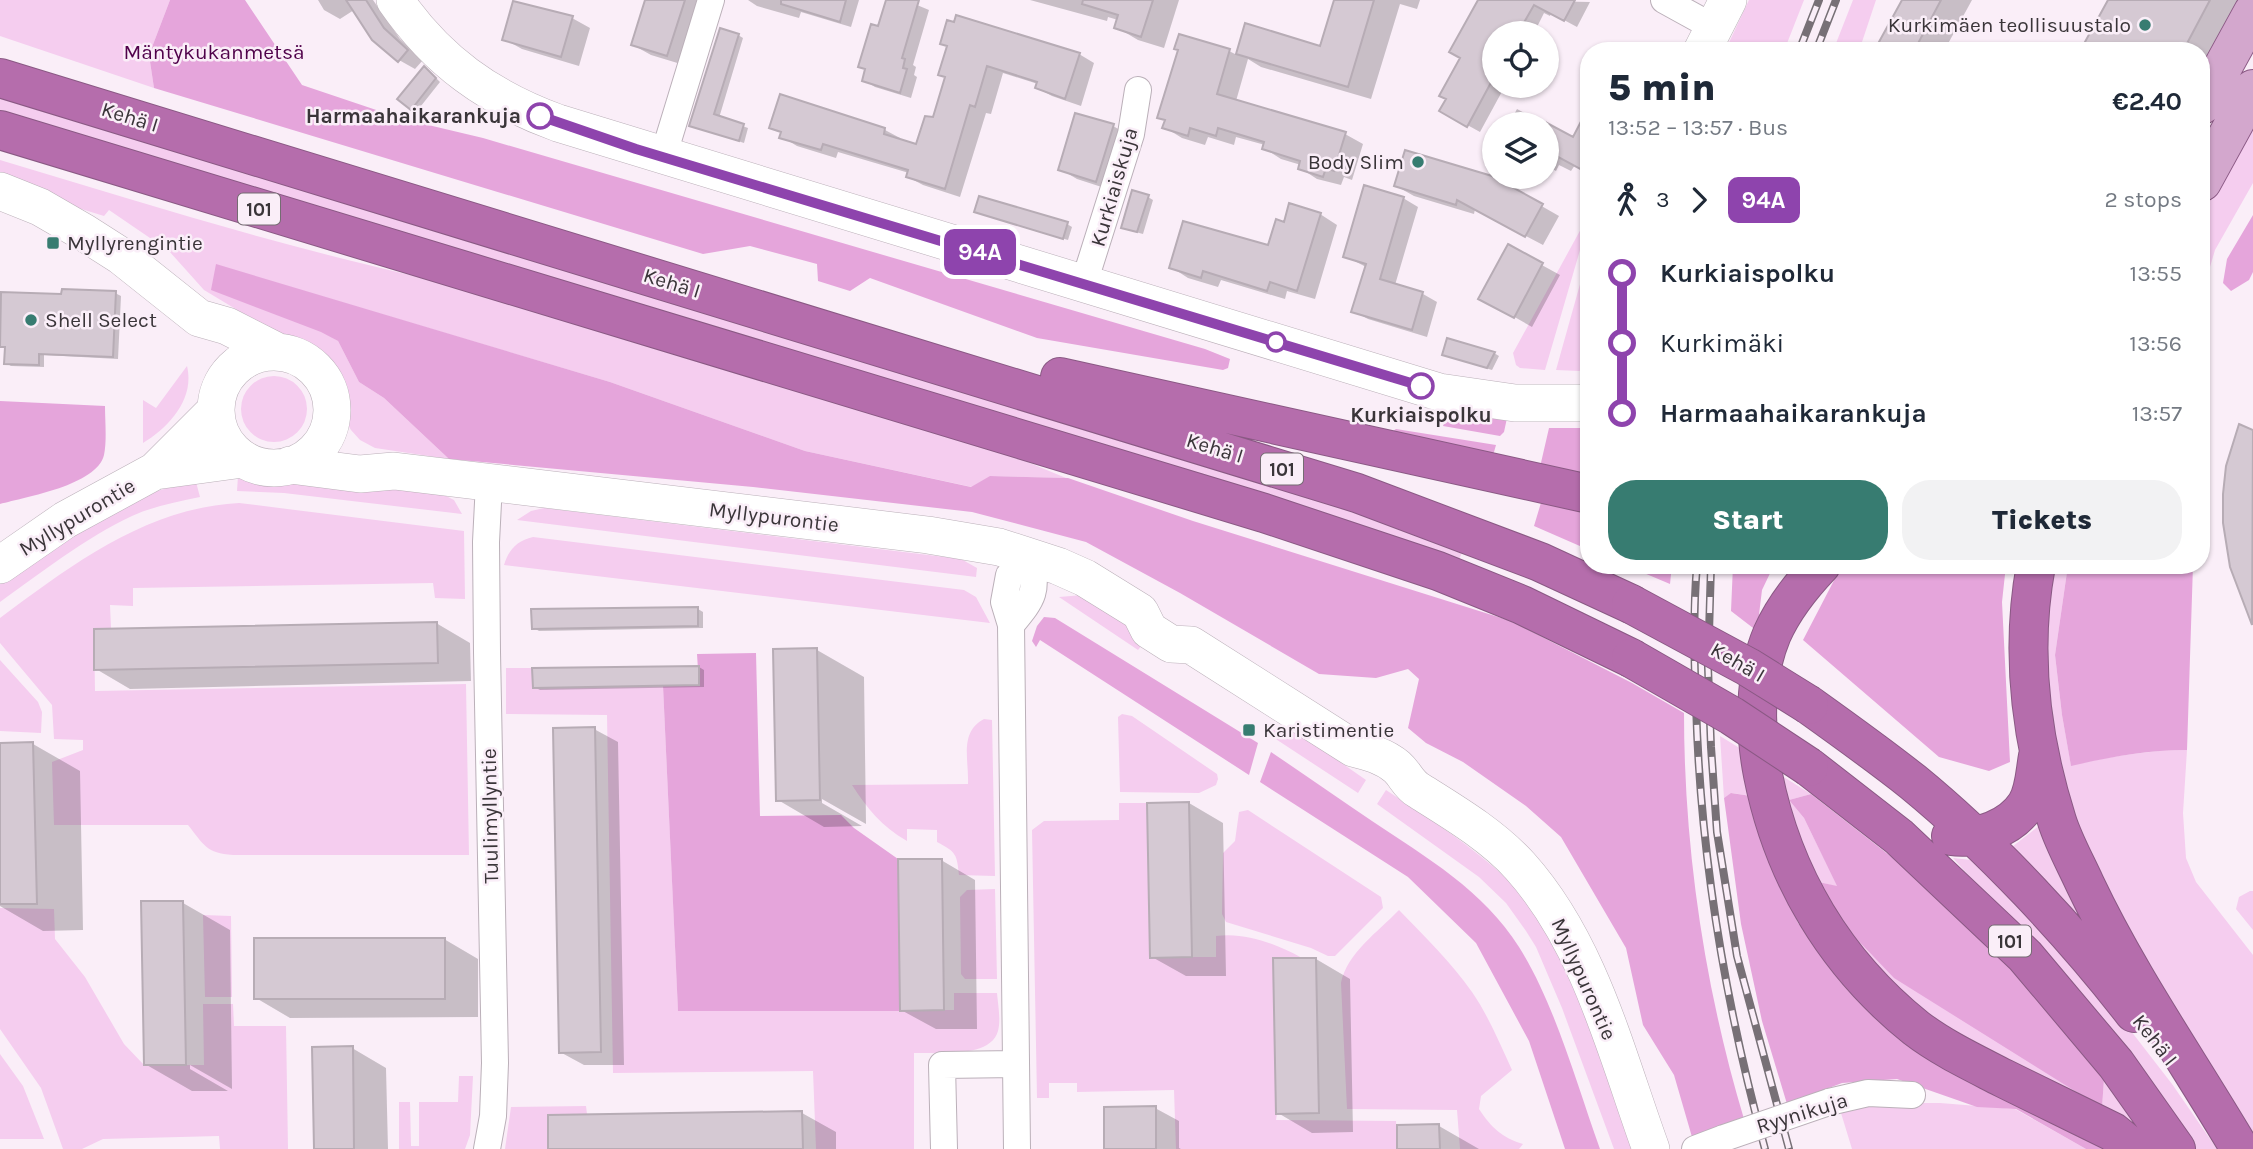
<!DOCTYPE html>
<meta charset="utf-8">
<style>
body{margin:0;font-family:Karla,sans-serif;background:#f2f2f3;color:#1f2937;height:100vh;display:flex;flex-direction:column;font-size:26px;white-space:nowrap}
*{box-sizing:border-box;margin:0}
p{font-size:23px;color:#747a83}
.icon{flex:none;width:38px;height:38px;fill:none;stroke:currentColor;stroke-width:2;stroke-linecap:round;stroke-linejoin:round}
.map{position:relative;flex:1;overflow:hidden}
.panel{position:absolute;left:1580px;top:42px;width:630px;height:532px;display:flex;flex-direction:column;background:#fff;border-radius:28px;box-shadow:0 2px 5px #0004}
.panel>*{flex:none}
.badge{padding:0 14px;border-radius:10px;font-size:24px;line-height:46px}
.fabs{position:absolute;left:1482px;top:21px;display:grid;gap:14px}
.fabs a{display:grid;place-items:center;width:77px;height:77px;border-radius:50%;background:#fff;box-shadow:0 2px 5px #0004;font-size:35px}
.map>.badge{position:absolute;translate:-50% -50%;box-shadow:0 0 0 4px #fff}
.legs{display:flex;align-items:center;gap:10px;height:77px;padding:0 28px;font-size:23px}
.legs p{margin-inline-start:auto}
.headline{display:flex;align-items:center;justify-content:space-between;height:119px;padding:0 28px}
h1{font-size:38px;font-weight:800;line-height:52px}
.action{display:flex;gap:14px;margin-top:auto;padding:14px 28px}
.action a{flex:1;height:80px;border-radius:28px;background:#377c71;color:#fff;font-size:28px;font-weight:800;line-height:80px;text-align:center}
.action a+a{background:#f2f2f3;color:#1f2937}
ul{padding:0 28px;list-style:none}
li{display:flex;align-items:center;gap:24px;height:70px;font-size:26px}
li i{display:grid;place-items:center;width:10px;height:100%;margin:0 9px;background:currentColor}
li i::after{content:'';width:18px;height:18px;margin:-9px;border:5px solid;border-radius:50%;background:#fff}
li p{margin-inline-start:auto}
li:first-child i{background:linear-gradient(#0000 50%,currentColor 0)}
li:last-child i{background:linear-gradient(currentColor 50%,#0000 0)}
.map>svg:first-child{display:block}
.green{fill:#f5cdef}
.forest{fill:#e5a5db}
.shadow{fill:#0003}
.building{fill:#d5c9d3;stroke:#b7acb5;stroke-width:2}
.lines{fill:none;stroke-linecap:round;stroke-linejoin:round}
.street-casing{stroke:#bbb0b9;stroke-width:28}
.secondary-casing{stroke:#bbb0b9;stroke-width:38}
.primary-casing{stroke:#8a5984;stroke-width:40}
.highway-casing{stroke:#8a5984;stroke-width:40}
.street{stroke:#fff;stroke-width:26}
.secondary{stroke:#fff;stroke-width:37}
.primary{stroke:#d3a7cd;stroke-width:38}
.highway{stroke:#b56dac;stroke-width:38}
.rail-casing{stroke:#777076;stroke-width:8}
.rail{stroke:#faeef8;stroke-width:5;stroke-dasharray:16;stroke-linecap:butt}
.street-bridge-casing{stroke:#bbb0b9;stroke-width:28;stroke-linecap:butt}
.highway-bridge-casing{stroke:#8a5984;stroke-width:40;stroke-linecap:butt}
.street-bridge{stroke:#fff;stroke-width:26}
.highway-bridge{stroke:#b56dac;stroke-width:38}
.line-1-casing{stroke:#fff;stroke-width:16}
.line-1{stroke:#8e44ad;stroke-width:10}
.poi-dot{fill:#377c71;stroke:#faeef8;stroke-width:2.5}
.stop-1-dot{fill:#fff;stroke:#8e44ad;stroke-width:3.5}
.labels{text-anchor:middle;stroke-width:5;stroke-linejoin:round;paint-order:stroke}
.shield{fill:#faeef8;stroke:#746c72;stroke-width:2}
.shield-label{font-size:19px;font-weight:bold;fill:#3a3539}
.poi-label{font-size:21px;fill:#3a3539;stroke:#faeef8;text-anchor:start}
.park-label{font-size:21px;fill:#50024b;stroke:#faeef8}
.stop-label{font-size:21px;font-weight:bold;fill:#3a3539;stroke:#faeef8;text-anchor:end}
.street-label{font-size:21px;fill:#3a3539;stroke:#faeef8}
</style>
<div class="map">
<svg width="2253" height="1149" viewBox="0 0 2253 1149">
<rect width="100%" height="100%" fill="#faeef8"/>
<path class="green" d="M0 0H170L149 55 154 88 0 36Z
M1749 0H1804L1784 51H1725Z
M1853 0H1876L1859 51H1833Z
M0 92 1347 505 1463 550 1459 560 0 112Z
M2253 121V183L2215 250 2202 294V214Z
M0 160C139 202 277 245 419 277L967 437 1066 478 991 476 972 487 805 451 610 382 216 265 338 341 359 382 384 398 449 459 375 448 360 440 351 430 343 417 336 381 319 359 204 290 169 251 109 210 104 216 62 203 0 178Z
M1582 227H1585V233L1545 370 1520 368 1516 365 1513 353Z
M1589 252V368L1579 371 1556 370Z
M187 366C195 399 169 427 143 443V400L156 408Z
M241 409a33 33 0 1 1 66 0a33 33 0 1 1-66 0Z
M238 476 273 477 442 494 454 500 462 514 284 493 237 491Z
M196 482 200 497C177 502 154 506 132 516 85 538 42 572 0 602V581L130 500 173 486Z
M239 503 464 531 465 599 435 598 433 583 133 588V606L110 605 111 628 94 629 95 691 466 684 469 855H233C206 853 204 845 188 825H54L52 762 83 750V740L54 739 52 705 0 643V618C73 564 146 508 239 503Z
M544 508 961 559 977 568 976 577 517 520 531 511Z
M533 537 964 590 976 597 990 623 504 565C509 549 517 541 533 537Z
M2049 565H2068L2055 655 2062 715 2071 765C2110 757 2147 750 2187 750L2183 813 2186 858 2196 882 2253 955V1133L2180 1022 2125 930 2074 824 2046 714Z
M1083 595 1149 637 1138 650 1059 597Z
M0 660 38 702 42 712 41 733 0 731Z
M506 668H532L533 688 663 686 678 1010H954V993H997C998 1005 1001 1020 998 1031 990 1059 937 1052 914 1053V1149H816L813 1071 613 1073 607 715 506 714Z
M1122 714 1132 716 1217 774 1218 779 1216 785 1199 793 1120 792 1118 717Z
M984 719 992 720 995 876 959 875C957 854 956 852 937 842V830L907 829V841C882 827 867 808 852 785L968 784C969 760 959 732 984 719Z
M1282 729 1300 734 1366 780 1358 793 1265 732Z
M1720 736 1746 752 1751 796 1732 793 1724 798Z
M1771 769 1811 794 1789 800 1804 818 1838 887 1816 881 2102 1107 2104 1079 2146 1135 2058 1093 1897 998 1821 905Z
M1386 790C1428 818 1473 846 1510 882 1533 905 1549 937 1564 967 1592 1026 1614 1088 1638 1149H1614L1562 1008 1536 947 1526 931 1506 903 1479 877 1377 804Z
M1119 803H1147L1150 957H1216V936C1246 932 1276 944 1302 958L1276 1120 1396 1121 1397 1149H1176L1174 1090 1077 1092V1083H1049V1098H1037L1032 830 1044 821 1119 820Z
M1248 810 1381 897 1383 908 1335 956H1328L1311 948 1226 922 1222 914 1223 853 1235 841 1239 812Z
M2044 822 2087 934 2008 850Z
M1953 858 1980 861 2124 1022 2172 1084 2217 1149H2196L2175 1116 2018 931Z
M995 889 997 979H965L961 974 960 897 967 890Z
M2250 891H2253V930L2236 909 2239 897Z
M0 908 54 909 55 939 85 977 124 1044 144 1065H204L203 1004H233L234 1026H286L288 1149H220L219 1136 103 1139 82 1149H63L41 1088 0 1029Z
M1399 910C1424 936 1451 962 1472 992 1488 1015 1500 1044 1512 1070L1481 1096 1479 1109C1491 1127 1502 1138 1523 1144L1519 1149H1460L1457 1110 1347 1109 1341 983C1347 953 1378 932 1399 910Z
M203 915 231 916 232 997H205Z
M0 1054 23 1086 44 1139H0Z
M459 1076H473L470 1135 465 1149H399V1102H410L411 1146H419V1102H458Z
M1870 1103H1940L2015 1109 2086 1149H1852L1841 1113Z
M586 1106 587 1114 548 1115V1149H505L511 1107Z"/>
<path class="forest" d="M170 0H245L302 85 403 119 483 138 1205 349 1230 359 1228 368 1223 370 1037 338 870 278 850 291 818 281 817 264 750 246 703 254 154 88 149 55Z
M2253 215V272L2249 280 2231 291 2223 283 2227 259Z
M216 264 610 382 805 451 971 487 990 476 1068 478 1193 521 1511 621 1632 683 1684 713C1684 850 1705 989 1744 1119L1692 1137 1674 1075 1643 1025 1626 948 1561 837 1526 806 1463 762 1426 743 1408 728 1419 679 1408 669 1376 678 1319 674 1180 593 1086 542 972 512 753 487 449 459 384 398 359 382 338 341 321 332 211 290Z
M0 401 105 406C105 421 107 440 104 455 97 485 26 497 0 504Z
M1472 414 1507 418 1504 432 1500 436 1443 426 1447 415Z
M1549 428H1589V477L1540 467Z
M1396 429 1496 445 1492 459 1393 431Z
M1543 496 1589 505V550L1534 526Z
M1625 565H1672L1670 584Z
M1733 565H1774L1762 590 1757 631 1731 611Z
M1842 565H2006L2002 602 2010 762 1989 771 1939 757 1803 640Z
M2068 565H2193L2187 750C2147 750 2110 757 2071 766L2062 715 2055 655Z
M1044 617 1055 618 1258 743 1249 775 1040 640 1036 647 1032 641 1037 626Z
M756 653 760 816 841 815 854 828 898 859 900 1011H678L663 686 699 685 697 654Z
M1271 752C1305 775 1338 798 1372 821 1426 857 1484 891 1519 947 1555 1004 1577 1085 1600 1149H1565L1529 1041 1476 943 1408 877 1260 782Z
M1731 793 1751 796 1774 868 1798 923 1836 974 2112 1149H2086L2016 1109 1977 1107 1897 1079 1842 1083 1787 1104 1762 1021 1741 924 1724 798Z
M1811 794 1930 887 2025 979 2104 1079 2102 1108 1894 978 1851 933 1814 881 1837 886 1804 818 1789 800Z"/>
<path class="shadow" d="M318 0H373L400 39 423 60 415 69 399 60 373 39 354 10 340 19 324 10Z
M647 0H705L684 65 651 55 633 45Z
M748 0H859L851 27 801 12 799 18 757 6Z
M888 0H905L929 10 913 65 916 67 914 75 917 77 911 98 875 87 864 80Z
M1030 0H1179L1164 48 1138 40 1116 27 1118 20 1108 17 1107 21Z
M1336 0H1420L1417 9 1400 4 1371 99 1261 67 1248 59 1236 101 1345 134 1363 144 1352 180 1344 177 1341 185 1317 179 1300 168 1301 165 1281 159 1264 148 1265 145 1236 137 1234 145 1208 137 1205 145 1182 138 1164 127 1166 121 1159 117 1229 51 1237 55 1246 25 1322 48Z
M1480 0 1590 2 1577 27 1551 13 1550 16 1544 13 1534 33H1494V86H1505L1480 132 1442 111 1462 57Z
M1904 0H1972L1944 51H1876Z
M2110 0H2241L2202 72V51H2082Z
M572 18 590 28 579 66 522 49 504 39Z
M738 35 743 38 719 118 748 128 744 143 692 126Z
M949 47 1079 54 1094 63 1081 106 1052 96 1037 88 1038 84 1003 73 991 114 986 113 960 197 923 185 908 177 909 173 838 152 836 158 797 146 782 137 783 134 771 127 885 130 900 138 899 141 917 146 934 119 947 78 940 74Z
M429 71 440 82 417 111 412 108Z
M1517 109 1546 124H1509Z
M1589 110V172L1575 165 1571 171 1559 165 1556 171 1547 166V125L1573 139Z
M1113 126 1131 136 1114 191 1077 179 1060 169Z
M1491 177 1559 216 1543 245 1475 209 1474 214 1414 196 1396 186Z
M1148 197 1153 200 1143 234 1128 230Z
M1403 198 1418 207 1395 285 1423 294 1437 302 1427 337 1368 319 1353 311 1366 267 1345 256Z
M981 214 1067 224 1072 227 1068 240Z
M1320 214 1337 225 1315 299 1287 291 1285 299 1221 280 1218 287 1188 278 1171 267 1269 247Z
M1509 247 1560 275 1532 327 1481 298Z
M3 293 63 296 115 293 121 296 118 359 44 355V367L11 366 6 363 5 348 0 345Z
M1494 353 1499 356 1492 370 1449 357Z
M2240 426 2253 432V614L2236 580Z
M698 609 703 612V628L539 631 534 628Z
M436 623 470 643 471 681 130 689 96 669Z
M817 650 864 677 866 824 822 799V803L862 826 824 827 778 800Z
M699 667 704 670V687L540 690 534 687Z
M594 729 618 742 624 1065H584L560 1052Z
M33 744 80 771 83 930 43 931 0 906V745Z
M1189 803 1223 823 1226 976H1186L1152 957Z
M941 860 975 880 977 1029H936L901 1010Z
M183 903 230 930 232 1089 190 1065V1069L228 1091H192L145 1064Z
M444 939 478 959V1017L290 1018 256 998Z
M1316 959 1350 979 1353 1132 1312 1133 1278 1113Z
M352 1048 386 1068 388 1149H315Z
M1155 1108 1179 1121V1148L1181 1149H1106Z
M802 1113 836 1132V1149H550Z
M1439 1126 1479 1149H1399Z"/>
<path class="building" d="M346 0H366L384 28 408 50 398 62 372 40Z
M645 0H685L667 56 631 45Z
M781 0H846L840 22 781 4Z
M886 0H919L902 58 905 59 903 68 907 69 900 93 862 81 865 69 858 67 871 24 878 26Z
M1083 0H1153L1141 37 1114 28 1118 15 1082 4Z
M1334 0H1374L1348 87 1236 54 1245 23 1320 46Z
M1478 0H1575L1564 21 1534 5 1518 33H1494V77L1467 127 1439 111 1446 99 1439 96 1460 58 1449 52Z
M1902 0H1941L1914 51H1874Z
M2108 0H2210L2183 51H2080Z
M513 1 573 16 561 57 502 40Z
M956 15 1080 53 1065 99 1035 88 1037 82 987 66 975 107 970 105 945 189 906 177 908 170 823 144 821 150 779 138 781 132 769 128 780 94 885 128 884 134 916 144 925 116 933 117 945 77 938 75 947 46 940 44 947 20 954 22Z
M720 28 739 34 714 114 744 124 739 141 689 126Z
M1179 34 1230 49 1217 94 1346 132 1334 171 1326 168 1323 177 1298 169 1300 161 1262 149 1264 142 1218 128 1216 136 1190 128 1188 136 1162 128 1165 120 1157 118 1178 50 1174 49Z
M424 66 436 78 411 110 397 99Z
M1589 106V156L1582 170 1547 151V123L1573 137Z
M1075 113 1114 124 1096 182 1058 170Z
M1405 150 1492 176 1543 204 1525 237 1457 200 1456 205 1394 186Z
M1364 185 1404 197 1380 279 1423 292 1412 330 1351 312 1366 264 1343 257Z
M1132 190 1149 195 1137 232 1121 228Z
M979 196 1068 222 1063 239 974 212Z
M1289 203 1321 213 1297 291 1270 282 1267 291 1203 271 1201 278 1169 268 1183 221 1268 245 1276 219 1284 222Z
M1508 244 1543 263 1514 318 1478 299Z
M62 289 116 291 113 357 39 354V365L4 364 5 347H0L1 292 61 294Z
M1447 338 1495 352 1487 368 1442 355Z
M2239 424 2253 430 2252 625 2230 567 2223 523V494L2226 466Z
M698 607V626L532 629 531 609Z
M437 622 438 663 94 670V629Z
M817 648 820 800 776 801 773 649Z
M699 666V685L533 688 532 668Z
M595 727 601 1052 559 1053 553 728Z
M33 742 37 904H0V743Z
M1189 802 1192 957 1150 958 1147 803Z
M898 859H942L944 1010 900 1011Z
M141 901H183L186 1065H144Z
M254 938H445V999H254Z
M1273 958H1316L1319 1113 1276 1114Z
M353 1046 354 1149H314L312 1047Z
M1156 1106V1149H1104V1107Z
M802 1111 803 1149H548V1115Z
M1439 1124 1440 1149H1397V1125Z"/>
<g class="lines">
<g class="street-casing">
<path id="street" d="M1664 0 1713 27
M663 157 711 0
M1084 283 1131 134 1138 90
M1011 625C1035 596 1037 593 1031 556
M1829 1102 1868 1093 1912 1095
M487 1149 493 1116 495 1063 487 652 486 542 489 483
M944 1149 942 1065 1016 1064
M1017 1149 1011 625 1004 602 1009 575 1031 556
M1695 1149 1724 1138"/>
</g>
<g class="secondary-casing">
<path id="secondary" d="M395 0C437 61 489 98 558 123L1439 392 1515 403H1589
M1702 51 1728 0
M0 191 40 207 85 233 121 256 199 318 227 326 278 352
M216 410a58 58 0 1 1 116 0a58 58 0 1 1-116 0Z
M290 465 360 474 394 471 928 535 999 547 1058 566 1085 578 1140 612 1149 630 1171 644 1191 645 1353 748C1369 752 1384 756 1397 767 1405 774 1408 784 1418 790 1453 812 1492 835 1520 866 1590 944 1616 1053 1651 1149
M155 471 216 410
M0 565 65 520 155 471 243 459"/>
</g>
<g class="primary-casing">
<path id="primary" d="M2202 105 2253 12
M2202 182 2253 89"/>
</g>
<g class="highway-casing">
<path id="highway" d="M0 78 1357 493 1540 562 1631 604
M0 130 1264 513 1438 571 1522 605 1631 658
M1060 377 1589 494
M1821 565C1801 586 1784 607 1772 634 1754 677 1754 729 1763 775 1783 876 1835 963 1916 1028 1942 1048 1974 1063 2003 1078 2040 1096 2076 1114 2113 1132L2134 1149
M2036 565C2020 651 2031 739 2057 821 2064 843 2076 864 2085 884 2129 977 2188 1061 2240 1149
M1809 705C1844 730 1879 755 1913 782 1990 845 2073 934 2134 1013
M1809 767 1899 837 2025 956 2116 1064 2176 1149
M1951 836C1978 840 2011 828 2026 805 2035 791 2035 772 2038 756"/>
</g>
<use href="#street" class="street"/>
<use href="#secondary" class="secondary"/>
<use href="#primary" class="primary"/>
<use href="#highway" class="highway"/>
<g class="rail-casing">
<path id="rail" d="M1799 51 1819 0
M1816 51 1836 0
M1697 565C1693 611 1694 658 1696 703 1700 855 1725 1003 1765 1149
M1711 565 1708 667 1711 747 1717 832 1737 956 1789 1149"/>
</g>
<use href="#rail" class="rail"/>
<g class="street-bridge-casing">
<path id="street-bridge" d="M1724 1138 1829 1102"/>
</g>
<g class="highway-bridge-casing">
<path id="highway-bridge" d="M1631 604 1748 667 1809 705
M1631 658 1732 716 1809 767"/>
</g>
<use href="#street-bridge" class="street-bridge"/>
<use href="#highway-bridge" class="highway-bridge"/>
</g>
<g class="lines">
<g class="line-1-casing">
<path id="line-1" d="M540 116 636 149 1421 386"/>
</g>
<use href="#line-1" class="line-1"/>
</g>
<g class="poi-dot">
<circle cx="2145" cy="25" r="7"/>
<circle cx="1418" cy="162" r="7"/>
<rect x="46" y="236" width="14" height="14" rx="3.5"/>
<circle cx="31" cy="320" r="7"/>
<rect x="1242" y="723" width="14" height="14" rx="3.5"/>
</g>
<g class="stop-1-dot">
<circle cx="540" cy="116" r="12"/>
<circle cx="1276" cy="342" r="9"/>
<circle cx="1421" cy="386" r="12"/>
</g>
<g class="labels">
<g class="shield">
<rect x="238" y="193.5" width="42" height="31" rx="5"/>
<rect x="1261" y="453.5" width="42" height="31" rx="5"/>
<rect x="1989" y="925.5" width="42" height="31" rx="5"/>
</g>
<g class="shield-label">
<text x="259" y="216">101</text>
<text x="1282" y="476">101</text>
<text x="2010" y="948">101</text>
</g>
<g class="poi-label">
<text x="2131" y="32" text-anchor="end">Kurkimäen teollisuustalo</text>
<text x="1404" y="169" text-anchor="end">Body Slim</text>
<text x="67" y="250">Myllyrengintie</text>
<text x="45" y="327">Shell Select</text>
<text x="1263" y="737">Karistimentie</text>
</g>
<g class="park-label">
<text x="214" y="59">Mäntykukanmetsä</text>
</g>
<g class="stop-label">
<text x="521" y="123">Harmaahaikarankuja</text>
<text x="1421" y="422" text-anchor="middle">Kurkiaispolku</text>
</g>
<g class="street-label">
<text transform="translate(130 117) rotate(17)" y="7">Kehä I</text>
<text transform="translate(1114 187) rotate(-74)" y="7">Kurkiaiskuja</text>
<text transform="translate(672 283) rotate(17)" y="7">Kehä I</text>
<text transform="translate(1215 448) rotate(17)" y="7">Kehä I</text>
<text transform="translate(77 517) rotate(-31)" y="7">Myllypurontie</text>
<text transform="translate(774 517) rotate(7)" y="7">Myllypurontie</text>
<text transform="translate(1738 662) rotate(30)" y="7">Kehä I</text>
<text transform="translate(490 816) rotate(-91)" y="7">Tuulimyllyntie</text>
<text transform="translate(1584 979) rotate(66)" y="7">Myllypurontie</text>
<text transform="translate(2155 1040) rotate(52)" y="7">Kehä I</text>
<text transform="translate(1802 1113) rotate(-17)" y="7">Ryynikuja</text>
</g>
</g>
</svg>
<div class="fabs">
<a><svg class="icon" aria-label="locate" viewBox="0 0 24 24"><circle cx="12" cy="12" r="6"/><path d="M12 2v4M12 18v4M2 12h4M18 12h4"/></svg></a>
<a><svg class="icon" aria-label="layers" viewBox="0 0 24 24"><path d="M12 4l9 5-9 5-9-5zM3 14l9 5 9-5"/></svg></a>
</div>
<b class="badge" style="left:980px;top:252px;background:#8e44ad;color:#fff">94A</b>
<section class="panel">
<div class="headline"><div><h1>5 min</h1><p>13:52 – 13:57 · Bus</p></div><b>€2.40</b></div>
<div class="legs"><svg class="icon" aria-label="walk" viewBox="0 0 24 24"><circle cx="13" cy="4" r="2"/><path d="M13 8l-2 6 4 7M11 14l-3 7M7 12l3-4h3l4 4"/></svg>3<svg class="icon" aria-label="forward" viewBox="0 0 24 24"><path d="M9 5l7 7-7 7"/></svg><b class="badge" style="background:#8e44ad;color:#fff">94A</b><p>2 stops</p></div>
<ul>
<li><i style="color:#8e44ad"></i><b>Kurkiaispolku</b><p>13:55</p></li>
<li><i style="color:#8e44ad"></i><span>Kurkimäki</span><p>13:56</p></li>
<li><i style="color:#8e44ad"></i><b>Harmaahaikarankuja</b><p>13:57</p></li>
</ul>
<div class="action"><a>Start</a><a>Tickets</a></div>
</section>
</div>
